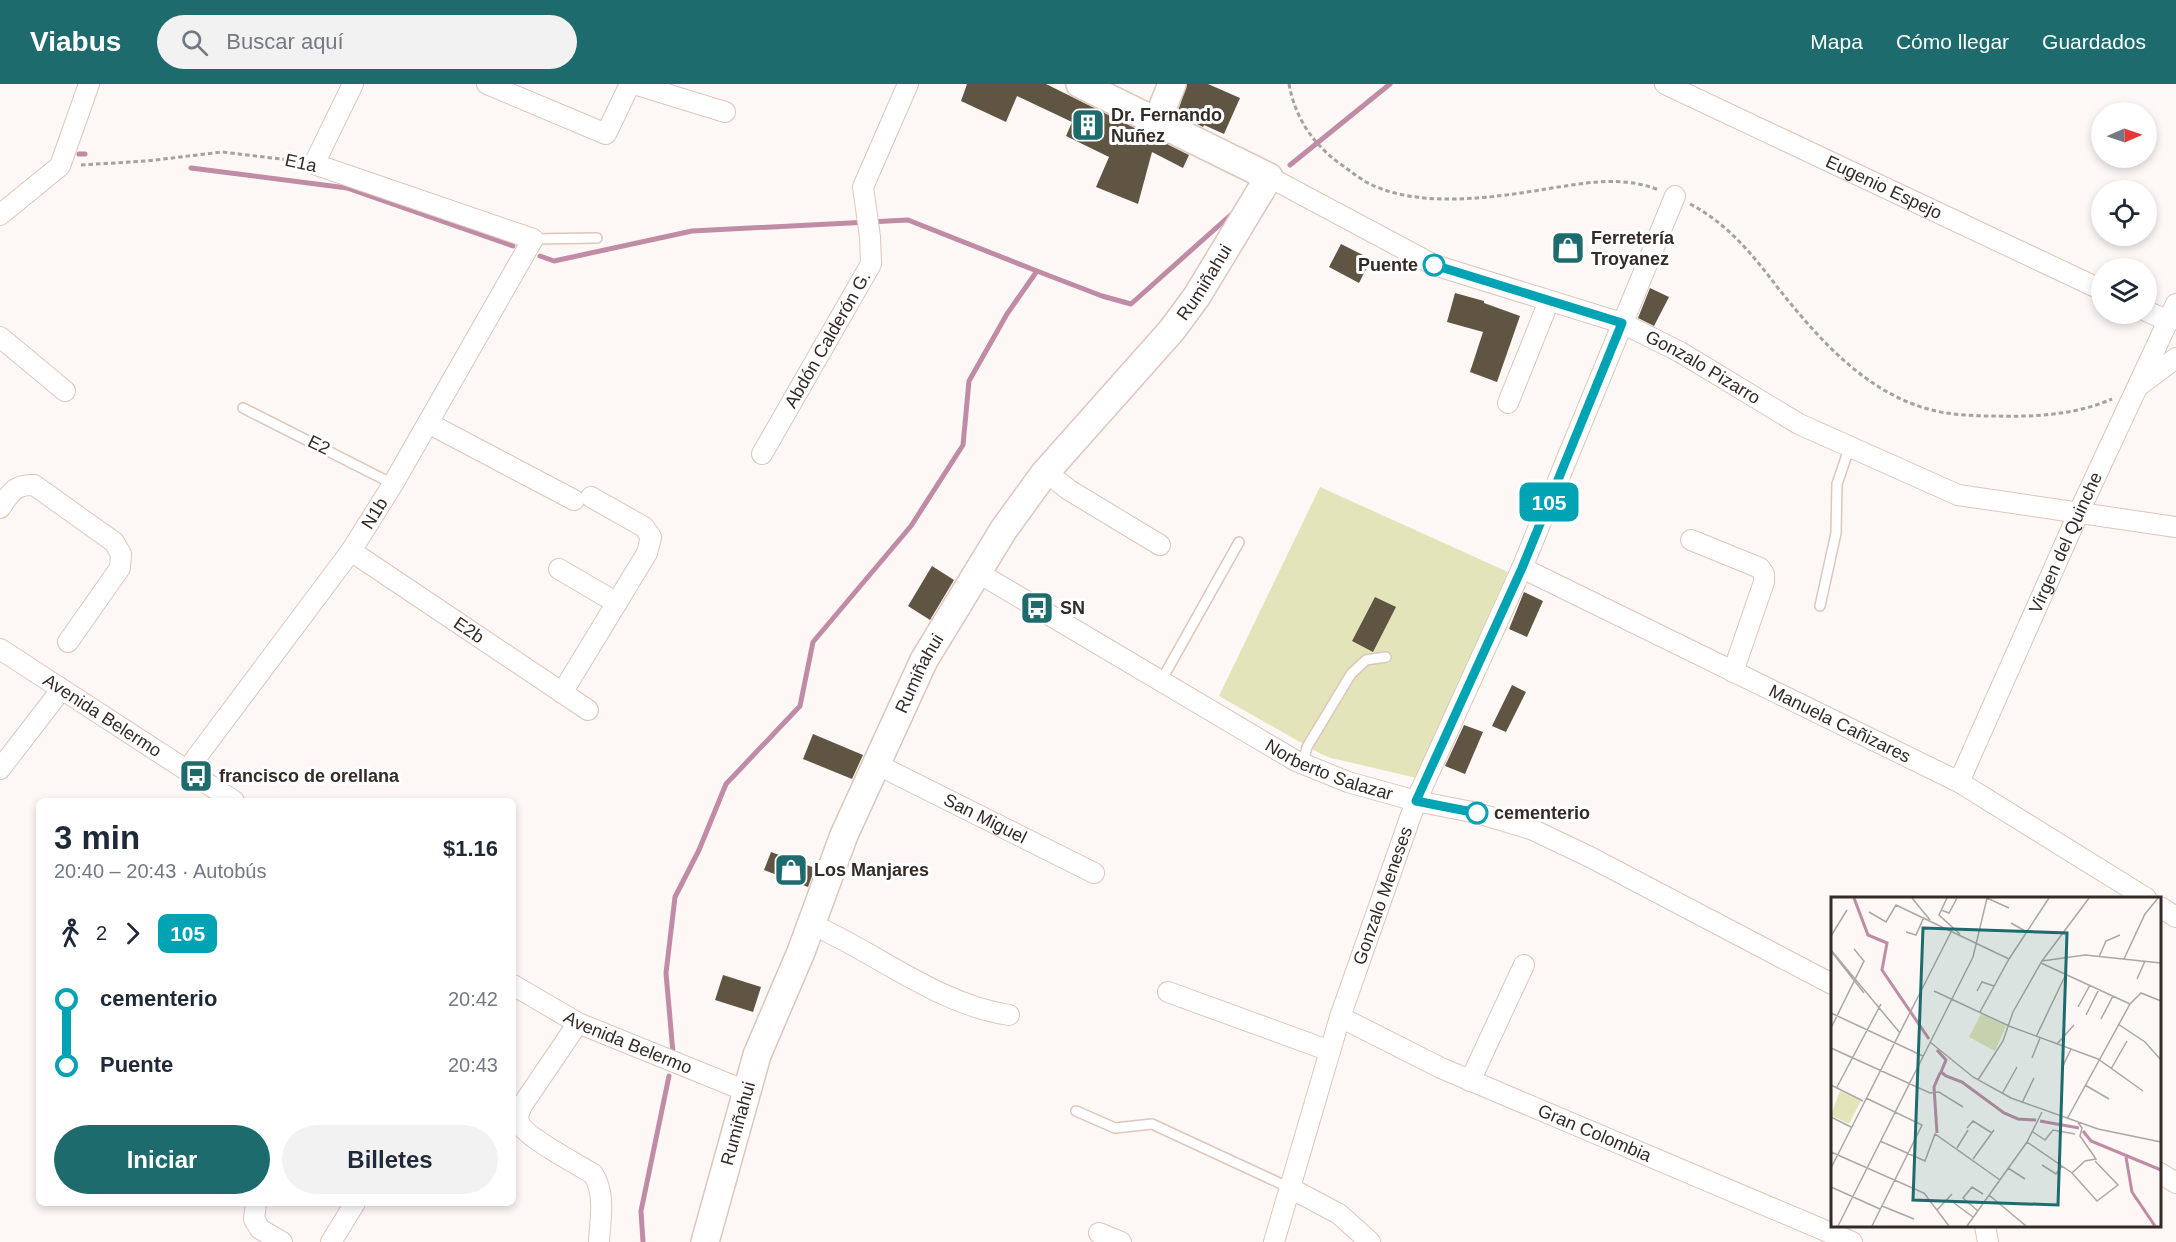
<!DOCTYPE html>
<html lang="es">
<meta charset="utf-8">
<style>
body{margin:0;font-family:Helvetica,sans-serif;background:#f2f2f3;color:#1f2937;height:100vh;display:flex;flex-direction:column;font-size:22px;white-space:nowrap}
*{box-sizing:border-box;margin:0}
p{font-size:20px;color:#747a83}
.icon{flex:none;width:33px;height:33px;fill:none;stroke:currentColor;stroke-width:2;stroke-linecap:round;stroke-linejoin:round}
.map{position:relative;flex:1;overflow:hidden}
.details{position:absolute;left:36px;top:714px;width:480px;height:408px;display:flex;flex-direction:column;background:#fff;border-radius:9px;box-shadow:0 3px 9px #0003}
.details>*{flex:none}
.badge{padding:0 12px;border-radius:9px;font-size:21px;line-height:39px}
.needle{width:39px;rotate:88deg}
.tools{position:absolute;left:2091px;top:18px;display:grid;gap:12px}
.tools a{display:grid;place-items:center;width:66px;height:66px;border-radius:50%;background:#fff;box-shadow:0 3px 9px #0003;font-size:30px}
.map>.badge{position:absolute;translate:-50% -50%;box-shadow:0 0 0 3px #fff}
.legs{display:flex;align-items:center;gap:9px;height:66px;padding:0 18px;font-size:20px}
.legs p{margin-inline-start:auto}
.summary{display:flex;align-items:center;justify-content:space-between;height:102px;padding:0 18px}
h1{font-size:33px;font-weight:600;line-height:45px}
.primary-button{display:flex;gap:12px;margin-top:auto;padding:12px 18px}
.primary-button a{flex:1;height:69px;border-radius:36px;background:#1e6b6d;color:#fff;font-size:24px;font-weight:600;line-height:69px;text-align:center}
.primary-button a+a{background:#f2f2f3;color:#1f2937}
ul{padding:0 18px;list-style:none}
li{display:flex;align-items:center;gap:21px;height:66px;font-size:22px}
li i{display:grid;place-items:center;width:9px;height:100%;margin:0 8px;background:currentColor}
li i::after{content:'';width:15px;height:15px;margin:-8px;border:4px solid;border-radius:50%;background:#fff}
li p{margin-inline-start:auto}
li:first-child i{background:linear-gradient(#0000 50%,currentColor 0)}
li:last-child i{background:linear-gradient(currentColor 50%,#0000 0)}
header{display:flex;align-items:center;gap:36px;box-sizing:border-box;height:84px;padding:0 30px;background:#1e6b6d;color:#fff}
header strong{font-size:28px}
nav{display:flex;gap:33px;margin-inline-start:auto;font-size:21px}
.search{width:420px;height:54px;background:#f2f2f3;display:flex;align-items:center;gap:15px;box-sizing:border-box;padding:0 21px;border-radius:33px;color:#747a83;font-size:22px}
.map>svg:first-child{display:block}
.green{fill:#e4e4ba}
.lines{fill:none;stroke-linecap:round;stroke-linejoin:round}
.stream{stroke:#c08ca5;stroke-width:5}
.building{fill:#605543}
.lane-casing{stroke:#dec6ba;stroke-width:12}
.street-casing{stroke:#dec6ba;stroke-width:22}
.secondary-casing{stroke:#dec6ba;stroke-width:30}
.path{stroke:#a8a19e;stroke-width:3;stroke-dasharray:4.5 3;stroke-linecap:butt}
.lane{stroke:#fff;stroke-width:9}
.street{stroke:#fff;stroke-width:20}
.secondary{stroke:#fff;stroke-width:27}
.line-1-casing{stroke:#fff;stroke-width:14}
.line-1{stroke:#00a3b4;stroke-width:9}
.stop-1-dot{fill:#fff;stroke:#00a3b4;stroke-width:3}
.labels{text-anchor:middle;stroke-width:6;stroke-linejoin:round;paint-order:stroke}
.poi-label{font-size:18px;font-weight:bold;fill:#342b26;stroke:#fff;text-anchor:start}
.street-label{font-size:18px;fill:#342b26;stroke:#fff}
.stop-label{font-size:18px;font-weight:bold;fill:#342b26;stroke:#fff;text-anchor:end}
.inset-river{fill:none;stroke:#c08ca5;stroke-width:3}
.inset-road{fill:none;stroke:#ada6a3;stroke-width:1.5}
.view{fill:#1e6b6d;fill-opacity:0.15;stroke:#1e6b6d;stroke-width:3}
.inset-edge{fill:none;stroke:#342b26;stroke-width:3}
</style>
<header>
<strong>Viabus</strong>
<div class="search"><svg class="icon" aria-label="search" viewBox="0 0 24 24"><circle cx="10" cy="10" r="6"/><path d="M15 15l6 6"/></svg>Buscar aquí</div>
<nav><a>Mapa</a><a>Cómo llegar</a><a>Guardados</a></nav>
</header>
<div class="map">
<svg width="2176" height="1158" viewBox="0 0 2176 1158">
<rect width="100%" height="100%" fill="#fdf8f6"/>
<path class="green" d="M1320 403 1508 488 1417 694 1331 674 1321 670 1219 612Z"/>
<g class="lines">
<path class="stream" d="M79 70H85
M1290 81 1390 0
M191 84 347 104 513 162
M540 172 554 177 692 147 908 136 1037 187
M673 969 666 889 675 813 699 766 726 700 800 622 813 558 911 442 963 361 969 297 1007 230 1037 187 1102 212 1131 220 1234 128
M643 1158 641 1127 669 992"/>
</g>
<path class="building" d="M967 0H1046L1189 71 1183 84 1152 68 1138 120 1096 103 1109 73 1066 52 1072 38 1017 12 1006 38 961 17Z
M1187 0H1208L1240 14 1224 50 1204 41 1203 43 1177 30Z
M1562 148 1584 158 1575 180 1552 170Z
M1341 160 1371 175 1359 199 1329 183Z
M1650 204 1669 213 1654 242 1638 234Z
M1455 209 1484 217V219L1520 232 1497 298 1470 288 1483 248 1447 238Z
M932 482 954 496 930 536 908 522Z
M1524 508 1543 517 1527 553 1509 545Z
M1375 513 1396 523 1373 568 1352 557Z
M1512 601 1526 608 1506 648 1492 642Z
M1464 641 1483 648 1465 690 1445 682Z
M813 650 863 671 852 695 803 675Z
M771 768 815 784 808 803 764 786Z
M723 891 761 903 753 928 715 916Z"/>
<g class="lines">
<g class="lane-casing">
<path id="lane" d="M533 155 597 154
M243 324 393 400
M1820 522 1836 449 1837 400 1850 362
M1161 597 1239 458
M1303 680 1307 663 1351 590 1366 576 1386 573
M1076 1027 1115 1044 1152 1040 1290 1104"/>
</g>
<g class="street-casing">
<g id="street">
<path d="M487 0 606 50 630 0"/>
<path d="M634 0 725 28"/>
<path id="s1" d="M1665 0 2102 206"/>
<path id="s2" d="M1269 93 1434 181 1622 239 1680 268 1799 340 1958 411 2176 443"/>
<path d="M0 131 60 82 89 0"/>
<path d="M2146 227 2169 237"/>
<path d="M0 253 65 307"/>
<path d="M2140 301 2176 274"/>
<path d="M1508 319 1549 217"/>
<path d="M428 339 574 416"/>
<path id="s3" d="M762 370 871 180 870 153 863 103 908 0"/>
<path d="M1046 388 1069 406 1160 461"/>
<path d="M0 424C10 410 14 400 34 401L114 458 121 470 120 484 68 558"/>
<path d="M1691 456 1760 484 1764 490V498L1733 588"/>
<path id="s4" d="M351 467 588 626"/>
<path id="s5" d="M1522 484 1959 698 2146 814"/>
<path d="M559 485 617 519"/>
<path id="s6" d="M977 488 1296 677 1348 698 1416 717 1477 729 1531 745 1588 772 1832 900"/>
<path id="s7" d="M0 565 234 717"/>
<path d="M562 609 647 469 651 453 644 443 591 413"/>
<path id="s8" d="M876 680 1094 789"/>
<path d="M0 685 61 606"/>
<path id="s9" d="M187 686 351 467 393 400 533 155 314 80 353 0"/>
<path id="s10" d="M1959 698 2079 428 2176 220"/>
<path d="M2160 823 2176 833"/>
<path d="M811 840C877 869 937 920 1009 931"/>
<path id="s11" d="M513 901 578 939 746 1007"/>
<path d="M1168 908 1330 967"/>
<path id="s12" d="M1340 933 1441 984 1852 1158"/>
<path d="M578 939 523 1020C520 1025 517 1031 519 1038 523 1052 579 1081 593 1090 606 1110 600 1136 599 1158"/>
<path d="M1470 997 1524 881"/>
<path d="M2160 1089 2176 1099"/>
<path d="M1290 1104 1339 1130 1370 1158"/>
<path d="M256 1119 254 1135 260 1145 282 1158"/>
<path d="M1985 1142 1988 1158"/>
<path d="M1099 1149 1121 1158"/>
<path d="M331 1158 355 1119"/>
<path id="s13" d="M1274 1158 1340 933 1416 717 1522 484 1675 112"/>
</g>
</g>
<g class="secondary-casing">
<g id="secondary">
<path d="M1157 37 1172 0"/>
<path id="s14" d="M705 1158 757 971 801 868 844 751 924 576 1004 445 1044 390 1172 246 1197 212 1269 93 1080 0"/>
</g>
</g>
<path class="path" d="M1289 0C1295 33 1312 59 1339 79 1348 85 1356 92 1366 98 1416 125 1492 114 1546 105 1585 99 1621 91 1659 106
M81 81 147 77 222 68 298 77
M1690 120C1727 139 1753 171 1778 204 1818 254 1864 307 1928 325 1949 331 1973 332 1995 332 2035 333 2075 331 2112 315"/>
<use href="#lane" class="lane"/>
<use href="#street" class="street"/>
<use href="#secondary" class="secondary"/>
</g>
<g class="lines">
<g class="line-1-casing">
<path id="line-1" d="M1434 181 1622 239 1522 484 1416 717 1477 729"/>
</g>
<use href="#line-1" class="line-1"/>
</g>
<defs>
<g id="building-square" transform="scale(1.725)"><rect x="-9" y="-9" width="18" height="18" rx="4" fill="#1e6b6d" stroke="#fff"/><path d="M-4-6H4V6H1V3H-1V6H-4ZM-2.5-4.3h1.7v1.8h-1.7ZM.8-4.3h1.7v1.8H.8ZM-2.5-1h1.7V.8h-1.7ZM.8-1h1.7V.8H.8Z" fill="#fff"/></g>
<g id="shop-square" transform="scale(1.725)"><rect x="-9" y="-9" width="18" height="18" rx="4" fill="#1e6b6d" stroke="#fff"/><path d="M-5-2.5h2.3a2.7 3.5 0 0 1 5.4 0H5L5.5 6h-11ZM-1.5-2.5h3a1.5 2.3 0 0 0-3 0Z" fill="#fff"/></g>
<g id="bus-square" transform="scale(1.725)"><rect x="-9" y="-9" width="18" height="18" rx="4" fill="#1e6b6d" stroke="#fff"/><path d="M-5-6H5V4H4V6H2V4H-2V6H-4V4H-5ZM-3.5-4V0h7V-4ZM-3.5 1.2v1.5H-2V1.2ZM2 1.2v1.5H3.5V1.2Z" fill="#fff"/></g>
</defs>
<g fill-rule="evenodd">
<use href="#building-square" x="1088" y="41"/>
<use href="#shop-square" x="1568" y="164"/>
<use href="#bus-square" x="1037" y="524"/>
<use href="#bus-square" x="196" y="692"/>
<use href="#shop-square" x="791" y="786"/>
</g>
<g class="stop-1-dot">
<circle cx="1434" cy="181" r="10"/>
<circle cx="1477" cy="729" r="10"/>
</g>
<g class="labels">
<g class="poi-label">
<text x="1111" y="37">Dr. Fernando<tspan x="1111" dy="21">Nuñez</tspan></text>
<text x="1591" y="160">Ferretería<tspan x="1591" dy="21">Troyanez</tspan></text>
<text x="1060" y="530">SN</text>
<text x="219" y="698">francisco de orellana</text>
<text x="814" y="792">Los Manjares</text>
</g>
<g class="street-label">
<text transform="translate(301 79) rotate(12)" y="6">E1a</text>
<text dy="6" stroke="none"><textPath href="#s1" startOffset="242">Eugenio Espejo</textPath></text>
<text dy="6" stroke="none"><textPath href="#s14" startOffset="1095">Rumiñahui</textPath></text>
<text dy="6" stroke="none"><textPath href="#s3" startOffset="132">Abdón Calderón G.</textPath></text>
<text dy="6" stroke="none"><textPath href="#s2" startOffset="476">Gonzalo Pizarro</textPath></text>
<text transform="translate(319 361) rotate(26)" y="6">E2</text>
<text dy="6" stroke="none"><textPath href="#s9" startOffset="318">N1b</textPath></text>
<text dy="6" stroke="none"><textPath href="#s10" startOffset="262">Virgen del Quinche</textPath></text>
<text dy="6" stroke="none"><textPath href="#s4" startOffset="142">E2b</textPath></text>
<text dy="6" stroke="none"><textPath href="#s14" startOffset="609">Rumiñahui</textPath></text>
<text dy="6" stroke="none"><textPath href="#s7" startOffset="122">Avenida Belermo</textPath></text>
<text dy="6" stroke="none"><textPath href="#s5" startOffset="354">Manuela Cañizares</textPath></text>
<text dy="6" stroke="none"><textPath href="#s6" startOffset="405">Norberto Salazar</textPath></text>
<text dy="6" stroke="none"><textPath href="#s8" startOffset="122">San Miguel</textPath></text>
<text dy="6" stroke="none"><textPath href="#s13" startOffset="363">Gonzalo Meneses</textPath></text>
<text dy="6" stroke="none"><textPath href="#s11" startOffset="129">Avenida Belermo</textPath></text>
<text dy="6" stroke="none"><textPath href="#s14" startOffset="123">Rumiñahui</textPath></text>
<text dy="6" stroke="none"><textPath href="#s12" startOffset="280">Gran Colombia</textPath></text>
</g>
<g class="stop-label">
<text x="1418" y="187">Puente</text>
<text x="1494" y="735" text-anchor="start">cementerio</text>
</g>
</g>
<g transform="translate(1831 813)">
<rect width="330" height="330" fill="#fdf8f6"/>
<path d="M150 117 175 129 164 154 138 140ZM9 194 30 204 18 227 0 218Z" fill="#e4e4ba"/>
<path class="inset-river" d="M23 1 37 38 56 46 51 73 98 142M106 153 115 163 110 175 115 179 131 185 173 216 187 222 205 223M209 224 248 231M252 234 260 244 330 273M106 236 103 190 109 176M295 260 301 295 324 329"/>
<path class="inset-road" d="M81 1 99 23M116 1 108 18 129 37M110 13 118 16 126 1M38 15 55 25 65 8 178 62M180 26 196 35M75 35 85 38 93 20M0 39 16 13M0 53 69 136M0 54 33 96M268 60 275 44 289 38M293 62 314 17 327 1M211 64 254 58 330 66M210 66 299 107M306 82 314 64M103 94 178 129 267 162 312 194M146 94 151 85 163 89M247 110 259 88M149 115 178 62 218 1M0 116 92 159M255 118 268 92M270 122 282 99M287 127 314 145 330 163M0 131 33 64 23 52M205 140 235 77M99 145 142 180 180 201 267 232 330 245M226 147 243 128M0 151 99 196 108 195 132 210M201 161 209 141M231 171 240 152M280 172 296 144M147 183 172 144 182 115 211 64 258 1M0 188 32 204M254 188 278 202M6 190 50 107M171 197 186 170M35 201 91 228 41 329M191 206 203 181M0 220 20 230M236 222 299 107 310 96 330 104M136 231 142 224 161 236M202 235 214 243 222 233 244 237M49 244 94 264 104 237 169 283M196 245 241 276 266 304 287 288 264 264M126 251 137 233M0 255 93 296 118 329M142 262 163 233M211 268 225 277 231 269M0 271 121 33M177 271 194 282M241 276 254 264 265 262 249 239 251 231 246 224M0 290 49 312M158 298 195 329M123 306 142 320M51 309 83 322M106 313 121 297M147 314 132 301 141 290 152 297M7 329 142 60 156 1 178 11M136 329 196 245 211 215"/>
<path class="view" d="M92 31 236 36 227 308 82 303Z"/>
<rect width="330" height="330" class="inset-edge"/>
</g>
</svg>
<div class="tools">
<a><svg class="needle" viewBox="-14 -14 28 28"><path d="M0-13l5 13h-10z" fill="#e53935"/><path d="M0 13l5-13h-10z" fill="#747a83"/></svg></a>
<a><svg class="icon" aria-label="locate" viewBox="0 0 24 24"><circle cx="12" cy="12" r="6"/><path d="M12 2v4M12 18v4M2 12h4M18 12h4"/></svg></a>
<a><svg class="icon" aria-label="layers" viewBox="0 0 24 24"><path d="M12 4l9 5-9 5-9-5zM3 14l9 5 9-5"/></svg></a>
</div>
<b class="badge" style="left:1549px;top:418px;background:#00a3b4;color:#fff">105</b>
<section class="details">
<div class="summary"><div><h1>3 min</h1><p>20:40 – 20:43 · Autobús</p></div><b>$1.16</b></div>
<div class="legs"><svg class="icon" aria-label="walk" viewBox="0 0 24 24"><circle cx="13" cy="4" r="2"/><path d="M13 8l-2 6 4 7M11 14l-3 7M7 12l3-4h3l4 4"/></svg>2<svg class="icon" aria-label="forward" viewBox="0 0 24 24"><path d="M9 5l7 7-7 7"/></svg><b class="badge" style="background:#00a3b4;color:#fff">105</b></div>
<ul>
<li><i style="color:#00a3b4"></i><b>cementerio</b><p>20:42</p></li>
<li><i style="color:#00a3b4"></i><b>Puente</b><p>20:43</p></li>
</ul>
<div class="primary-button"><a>Iniciar</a><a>Billetes</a></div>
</section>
</div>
